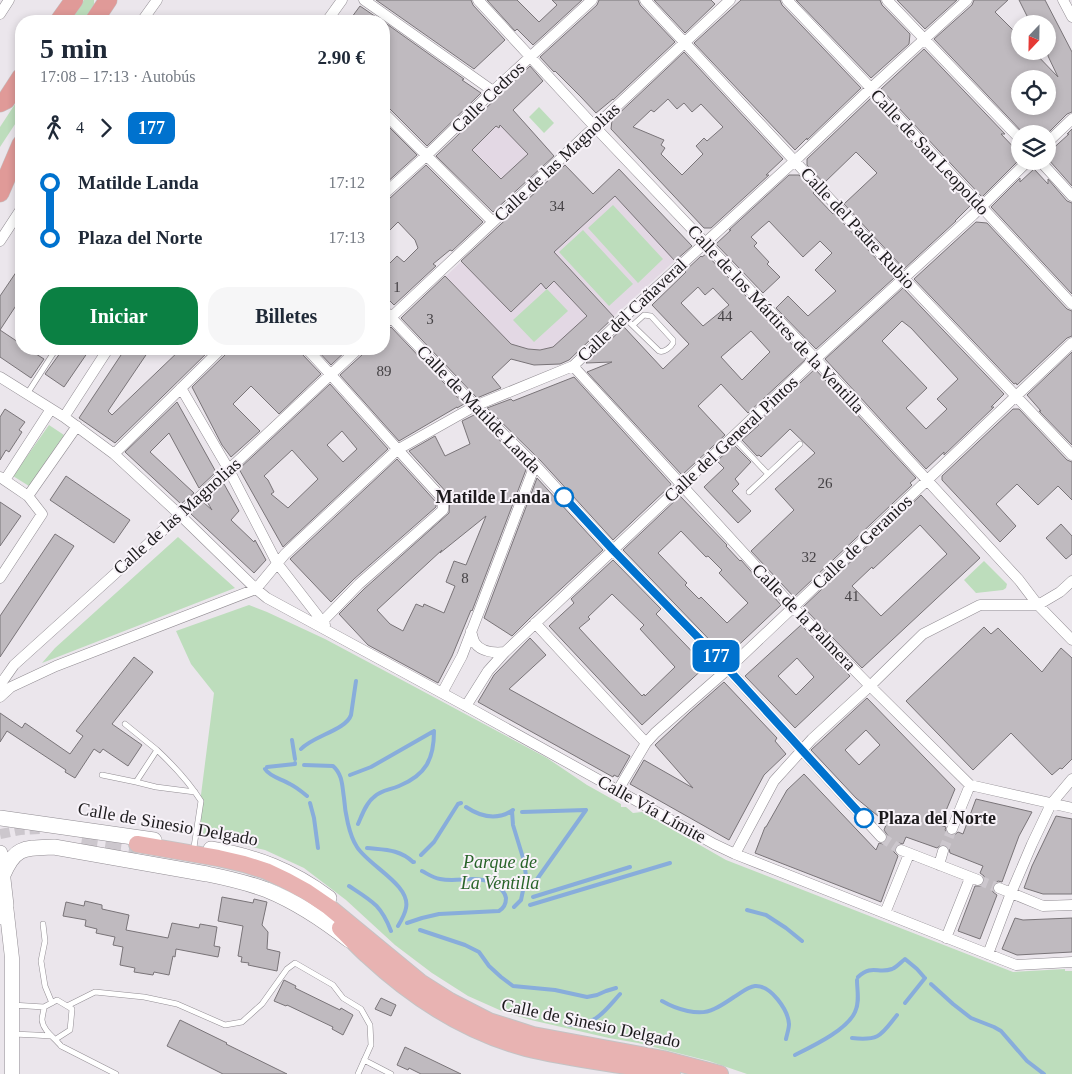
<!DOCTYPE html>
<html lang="es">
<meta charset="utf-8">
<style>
body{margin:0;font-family:"Times New Roman",serif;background:#f6f6f7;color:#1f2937;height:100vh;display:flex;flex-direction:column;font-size:19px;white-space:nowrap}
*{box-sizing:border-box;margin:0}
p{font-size:16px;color:#747a83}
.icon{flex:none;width:28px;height:28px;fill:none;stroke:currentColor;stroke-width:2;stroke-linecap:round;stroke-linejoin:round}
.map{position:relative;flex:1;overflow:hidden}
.panel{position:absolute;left:15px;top:15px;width:375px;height:340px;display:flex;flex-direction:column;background:#fff;border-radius:20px;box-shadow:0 2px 8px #0003}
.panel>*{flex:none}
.badge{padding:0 10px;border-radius:8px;font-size:18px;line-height:32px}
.needle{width:32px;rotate:202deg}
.buttons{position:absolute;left:1011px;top:15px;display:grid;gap:10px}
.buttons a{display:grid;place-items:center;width:45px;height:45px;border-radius:50%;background:#fff;box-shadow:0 2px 8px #0003;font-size:25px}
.map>.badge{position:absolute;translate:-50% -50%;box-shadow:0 0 0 2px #fff}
.legs{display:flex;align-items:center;gap:8px;height:55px;padding:0 25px;font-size:16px}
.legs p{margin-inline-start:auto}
.summary{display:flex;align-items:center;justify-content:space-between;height:85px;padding:0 25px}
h1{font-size:28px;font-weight:700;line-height:38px}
.action{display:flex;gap:10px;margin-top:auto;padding:10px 25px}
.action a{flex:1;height:58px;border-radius:20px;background:#0b8043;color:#fff;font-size:20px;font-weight:700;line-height:58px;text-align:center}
.action a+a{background:#f6f6f7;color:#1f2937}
ul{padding:0 25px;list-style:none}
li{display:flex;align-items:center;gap:18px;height:55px;font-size:19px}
li i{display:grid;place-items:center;width:8px;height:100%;margin:0 6px;background:currentColor}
li i::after{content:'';width:12px;height:12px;margin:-6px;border:4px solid;border-radius:50%;background:#fff}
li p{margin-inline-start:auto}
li:first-child i{background:linear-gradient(#0000 50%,currentColor 0)}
li:last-child i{background:linear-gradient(currentColor 50%,#0000 0)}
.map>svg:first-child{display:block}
.built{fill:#e3d8e4}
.green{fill:#bdddbc}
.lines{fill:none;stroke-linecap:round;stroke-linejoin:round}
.stream{stroke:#88addb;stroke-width:4}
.building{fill:#bfbabf;stroke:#797478;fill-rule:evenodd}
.minor-tunnel{stroke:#ccc7cd;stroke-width:10;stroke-dasharray:10 5;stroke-linecap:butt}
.primary-tunnel{stroke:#ccc7cd;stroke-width:16;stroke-dasharray:16 8;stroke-linecap:butt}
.service-casing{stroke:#928d93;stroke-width:6}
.minor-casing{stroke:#928d93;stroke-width:11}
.tertiary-casing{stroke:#928d93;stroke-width:15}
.secondary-casing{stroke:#928d93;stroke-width:16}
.primary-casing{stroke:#c4c3c4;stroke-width:18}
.trunk-casing{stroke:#c4c3c4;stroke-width:19}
.service{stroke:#fff;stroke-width:5}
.minor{stroke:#fff;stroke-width:10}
.tertiary{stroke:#fff;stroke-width:14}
.secondary{stroke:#fff;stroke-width:15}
.primary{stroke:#e8b3b2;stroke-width:16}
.trunk{stroke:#e09a98;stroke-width:18}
.line-1-casing{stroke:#fff;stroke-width:11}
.line-1{stroke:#0072ce;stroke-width:8}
.stop-1-dot{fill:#fff;stroke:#0072ce;stroke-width:2.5}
.labels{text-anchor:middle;stroke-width:4;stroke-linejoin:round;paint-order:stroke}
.number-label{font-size:15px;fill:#454245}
.street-label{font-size:18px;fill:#1c1a1c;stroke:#f8f3f9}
.stop-label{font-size:18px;font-weight:bold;fill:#1c1a1c;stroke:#f8f3f9;text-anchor:end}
.park-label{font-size:18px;font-style:italic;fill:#286329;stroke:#f8f3f9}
</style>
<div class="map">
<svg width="1072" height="1074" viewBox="0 0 1072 1074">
<rect width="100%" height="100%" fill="#ebe6ec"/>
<path class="built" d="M528 68 542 83 513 110 552 153 513 190 457 135Z
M565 165 593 194 619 169 691 246 561 364 534 365 511 359 492 377 431 290Z"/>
<path class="green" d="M84 0H94V5L84 21H70Z
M21 95V115L0 147V127Z
M539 107 554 123 544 133 529 117Z
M613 205 663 259 638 283 588 228Z
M583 230 633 284 609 306 559 252Z
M547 289 568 311 534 342 513 320Z
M49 425 64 435 29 486 13 476Z
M178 537 235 588 42 663 55 648Z
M984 561 1007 584 1006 588 1003 590 976 593 964 580Z
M249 605 267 612 325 639 415 687 547 758 587 785 621 804V807H626L633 813 642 812 726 860 1013 972 1065 969V971H1072V1074H747L709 1061 638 1043 609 1038 531 1020 504 1012 468 996 432 973 395 945 346 900 304 868 265 850 196 834 214 693 191 664 176 631Z"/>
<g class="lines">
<path class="stream" d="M292 740 295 759
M301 749C313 736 346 730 351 715L356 681
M304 765 333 766C343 775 342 786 344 798 345 812 349 835 357 847 369 866 411 885 406 908 405 914 401 921 398 926
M267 767 295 764V763
M265 769C270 777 282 779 290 784 296 787 301 791 307 796
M350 775 371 767 434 731
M310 803 314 818 318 848
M466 807C481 817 497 821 513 810
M512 811 513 825 524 861 526 876 521 900 514 907
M522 812 586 810
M358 824C362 815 366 803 374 797 381 790 390 790 399 786 426 775 434 759 434 731
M367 848C385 850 399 849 413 862H414
M421 855 434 842 458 804 461 803
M535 882 586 810
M349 886C372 901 381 905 391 931
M533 897 630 867
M530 905 670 863
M747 910 766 915 786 928 802 941
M407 923 422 918 439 914 499 911C504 908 506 904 506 898 505 893 502 889 497 886 479 873 460 883 440 879 433 878 428 874 422 871
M420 930 465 945 479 952 489 966 501 977 513 986 555 990 587 997 597 995 606 991 616 988
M858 977C872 964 878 974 892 969 897 967 901 962 905 959L917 969 924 977
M931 984 953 1004 971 1018 994 1027 1001 1031 1027 1061 1044 1074
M662 1001C676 1009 699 1017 714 1009 721 1006 728 1001 734 997 741 993 747 987 755 986 771 985 788 1010 789 1024 789 1029 787 1034 786 1039
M905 1003 925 978
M569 1025C597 1024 602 1014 620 994
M852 1038C880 1041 881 1035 897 1015
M795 1055C813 1046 847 1030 855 1012 860 1002 857 990 857 980"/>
</g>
<path class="building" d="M376 0H471L473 5 505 40 474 69Z
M487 0H517L539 22 557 5 552 0H582L533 45 517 29 515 31Z
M599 0H638L640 5 675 42 613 100V99L596 113 581 97 555 71 554 72 540 57 597 5Z
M654 0H711L715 4 685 33Z
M741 0H780L782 5 861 88 807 140V138L795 150 694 43Z
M796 0H880L882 5 910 34 909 44 871 78Z
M897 0H957L925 29Z
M974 0H1008L995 12 1020 37V51H1033L1058 77 1048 56V24H1031L1019 0H1045L1072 52V112L1067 114 1047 134H1024L934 39 972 5ZM1020 79H1048V106H1020Z
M360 6 382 21H349Z
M384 22 464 79 462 80 481 93 427 146 389 108 384 106Z
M924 49 1005 134H1001L1020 154V159L982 197 881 89Z
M684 52 783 159 766 175H769L711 228H704L611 129 612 120ZM668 99 677 109 684 103 692 112 701 104 723 127 707 141 704 138 696 146 703 154 682 175 661 154 665 148 661 145 664 140 633 127 651 110 654 112Z
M530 66 543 81 513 110 554 156 493 212 436 156ZM500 125 528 154 501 179 472 150 496 126 499 128Z
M871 98 971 205 955 221H956L904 269 844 204 877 173 856 152 824 183 807 165V159Z
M384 122 417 155 384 185Z
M1072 129V186L1048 159V153L1069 134H1067Z
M426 165 483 222 452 251 450 250 433 264 436 266 394 305 384 295V269L397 256 404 262 418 248 415 240 398 222 384 236V201L389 199Z
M565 165 593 194 619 169 692 246 675 261 615 196 554 252 614 317 569 360 560 364 534 365 511 359 492 377 501 388 477 398 401 318 445 276 511 344 528 349 540 350 553 347 587 316 554 281 546 289 541 283 511 312 461 261Z
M1034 169 1048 184V179L1067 201 1072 203V294L991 207 1020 178V182Z
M789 175H799L814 192 813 193 833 214 834 213 894 278 816 349 776 308 788 296 808 316 836 291 815 270 832 253 820 241 803 257 769 221 762 227 751 237 757 243 754 246 769 262 767 264 780 277 763 293 716 244 731 230H729Z
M976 222 987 223 1067 309 1072 311V336L1067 338 1017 385 1016 383 1014 384 914 279Z
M706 254 806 359 748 413 721 384 698 406 725 435 682 475 587 372 612 362 586 363 624 327 663 369 689 344 652 305 686 272 685 271 701 256 702 257ZM698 287 705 295 713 288 729 305 703 326 681 303ZM751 331 770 352 742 380 721 357Z
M21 265V298L0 330 21 344V349H28L44 359 31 378 0 357V296Z
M903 288 1004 394 991 407H994L944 455V452L926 469 825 359ZM902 321 911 328 958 379 937 399 947 409 926 429 906 408 927 388 882 341Z
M391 327 464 404 457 408V407L399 441 340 375 363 354 365 349H384V334Z
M63 349H90L64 387 45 374Z
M125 349H150L108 411 112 415 181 349H211L115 443 79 418Z
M228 349H300L302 354 321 374 279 414 251 386 233 404 260 431 231 457 222 445 192 387 226 354Z
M316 349H348L331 365Z
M1072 352V445L1039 411H1041L1027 395Z
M815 369 916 478 910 483 912 485 794 597 751 551 794 510 775 489 815 453 790 429 761 457 759 455 757 456 742 440 759 425 757 423Z
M574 377 671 484 670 486 613 540 540 460 487 408 511 399 513 401Z
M330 384 388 449 283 547 239 469ZM342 431 357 449 343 462 327 445ZM292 450 318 479 288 508 271 494 274 492 268 480 264 476Z
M177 402 216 472 199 488 169 433 150 452 194 493 181 504 125 452Z
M5 409 25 422 19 430 22 432 9 452 6 450 0 460V417Z
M1013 409H1019L1067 460 1072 462V500L1058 486 1038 505 1017 484 996 504 1016 526 1000 542 942 480V476Z
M474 415 527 467 472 611 471 610 452 656 438 683 368 645 339 614 364 589 449 513 450 499 448 494 409 451 435 436 445 456 470 444 462 421ZM486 516 466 565 454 561 446 582 455 586 444 613 424 604 423 607 416 604 403 631 390 624 377 610 442 550 440 553Z
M734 445 751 462 735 479 739 484 732 491 751 511 738 523 704 487 724 468 717 461Z
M397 459 436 502V507L354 579 331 602 290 559Z
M66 476 130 520 114 543 50 500Z
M537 478 603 550 535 613 512 636 484 618Z
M224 484 239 511 231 520 254 542 255 540 266 560 254 573 191 514 203 502 212 510 206 500Z
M921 495 980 558 862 668 803 607ZM920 525 947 554 881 616 852 586 872 567 873 569Z
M680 496 727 545 726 546 740 561 741 560 781 605 726 657 623 550ZM681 531 706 557 708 556 722 570 719 573 748 603 727 623 701 597 699 599 685 585 687 583 658 553Z
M0 502 21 516 0 546Z
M1061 524 1072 536V554L1066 559 1046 538Z
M55 534 74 546 0 657V616Z
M613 560 661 609 656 614 706 666 642 725 549 626 574 603 571 599ZM612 594 644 625 640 629 675 667 645 696 644 694 642 696 579 628 590 619 588 617Z
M801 625 850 676 795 728 745 676ZM797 658 814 677 796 695 778 676Z
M984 627 991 634 998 628 1042 672 1061 648 1072 658V759L1062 769 1060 768 1052 775 1011 733 973 770 906 701Z
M530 638 546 655 509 689 630 756 618 777 614 775 613 777 478 702 494 675Z
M134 657 153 672 112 724 142 745 128 766 103 749 100 753 94 749 75 778 65 772 66 770 7 731 0 742V713L22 728 25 723 70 754 83 736 76 731Z
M724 682 777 738 775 741 786 754 764 775 729 840 630 784 644 760 693 788 655 745 690 712Z
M867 698 955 789 940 825 946 827 945 830 949 835 953 836 958 832 963 834 976 799 1032 812 1019 836 1002 882 998 881 993 885 992 888 993 892 997 895 980 939 958 931 975 886H982L985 882 984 876 980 873 983 866 950 853 949 849 945 845H941L937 848 906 837 903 844 899 843 896 845 894 848V852L898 856 881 902 755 853 765 827H766L787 790 804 774 876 850 879 843 883 844 886 842 888 836 884 830 886 825 878 816 856 798 811 750ZM866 730 880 745 859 765 845 750Z
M1056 816 1072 819V894H1043L1024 888 1032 866Z
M222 897 253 903 254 899 267 902 262 925 268 932 267 949 280 952 277 971 248 965 249 963 241 962 242 957 238 956 243 926 218 921Z
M85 901 102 905V909L129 915 126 930 168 938 172 923 199 928 200 924 217 927 214 946 220 947 218 957 176 949 175 957 173 956 169 975 154 972 153 975 134 972 135 968 120 965 123 947 113 945 115 937 96 933 97 929 85 926 86 920 63 916 66 902 84 906Z
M1015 918 1023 920 1072 918V952L1017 955 1002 949Z
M284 980 296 986 295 988 340 1010 341 1008 353 1015 343 1035 332 1029 333 1027 287 1005 286 1006 274 1001Z
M381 998 396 1005 391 1016 375 1009Z
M180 1020 227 1043 226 1044 287 1074H223L167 1046Z
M405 1047 461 1074H421L409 1068 408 1070 397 1065Z"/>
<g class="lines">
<path class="minor-tunnel" d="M0 834 20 830 41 829
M881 837 901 850
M943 851 952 829
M978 880 999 888"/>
<path class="primary-tunnel" d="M81 845 136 853"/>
<g class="service-casing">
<path id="service" d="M624 317 659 351C664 353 671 347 673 343V340L651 316 644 315 633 325
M21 321 19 325 21 328
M27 394 56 349
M733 437 768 474
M749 492 800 444
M125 724 157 750
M102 775 136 782
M194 847 201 801C189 782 173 765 157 750L136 782 156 787 195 792
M43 924 45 941 41 961 45 986 52 1003
M12 1005 44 1007
M67 1006 95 992 144 997 177 1004 225 1025 242 1022 262 1004 287 969 295 963 333 985 343 998 361 1009 370 1025 371 1045 358 1074
M13 1034 35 1035 51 1036
M56 1039 70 1030 71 1020 72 1009 57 1000 44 1007C44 1011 42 1016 42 1020 43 1031 55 1038 61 1046L116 1074
M364 1060 391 1074"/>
</g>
<g class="minor-casing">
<path id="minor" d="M364 0 493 91
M478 0 595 127 810 353 1019 580 1038 605 1072 640
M645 0 896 270 1072 455
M787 0 866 83 1072 304
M887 0 1020 139
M1063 0 1072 17
M0 14 9 0
M142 21 157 0
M327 21 342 0
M384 113 493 222
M1048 142 1072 119
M1040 161 1072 196
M384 194 427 155 493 91 592 0
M0 241 21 209
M384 310 475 406 535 465 613 550 718 658 881 837
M384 324 730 0
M307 349C353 398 397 450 443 499V510L359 584 323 621
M573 366 793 607 870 686 970 785 1072 808
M0 377 64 417 114 454 180 515 256 589 267 598 466 706 714 844 735 854 988 954 1016 965 1072 962
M181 388 229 470 277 563 325 625
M64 417 108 349
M114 454 221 349
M0 477 28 496 42 514 0 578
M5 480 51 409
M28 496 77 426
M535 623 646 743
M471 631C472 634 473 640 475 643 481 652 495 653 505 652
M0 685 14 665 180 515 358 349
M442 693 462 656 535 465
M0 697 11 687 56 666 256 589 285 554 397 450 475 406 573 366 635 307 800 156 871 88 967 0
M466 706 488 671 505 652 811 363 973 215 1028 161
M618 790 646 743 655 733 728 669 1072 343
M952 829 970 785
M901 850 978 880
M735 854 774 781 812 739 870 686 923 634 980 605H1038L1060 592 1072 581
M939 865 943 851
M999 888 1043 906 1072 905
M885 913 909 854
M946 938 970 878
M988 954 1011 893 1032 844 1051 804 1072 779"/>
</g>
<g class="tertiary-casing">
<path id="tertiary" d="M6 905 12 958V1074"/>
</g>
<g class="secondary-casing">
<path id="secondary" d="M0 818 154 840
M211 849C257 857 291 870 329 898
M0 853 6 905 0 917
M3 875C15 846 25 848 54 847L207 874C227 878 248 883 267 890 294 901 326 922 349 940"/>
</g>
<g class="primary-casing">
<path id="primary" d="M137 844 218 858 244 864 266 871 287 881 307 892 329 907 420 982 450 1001 489 1021 533 1035 663 1059 720 1074
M340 928C349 937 358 947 367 955 412 997 466 1032 526 1048 574 1060 624 1064 672 1074"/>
</g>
<g class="trunk-casing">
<path id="trunk" d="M59 21 74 0
M94 21 108 0
M0 103 6 100 21 77
M0 193 21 144"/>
</g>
<use href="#service" class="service"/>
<use href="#minor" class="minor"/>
<use href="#tertiary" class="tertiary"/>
<use href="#secondary" class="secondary"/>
<use href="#primary" class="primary"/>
<use href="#trunk" class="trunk"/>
</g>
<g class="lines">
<g class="line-1-casing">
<path id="line-1" d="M564 497 613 550 718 658 864 818"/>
</g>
<use href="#line-1" class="line-1"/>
</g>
<g class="stop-1-dot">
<circle cx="564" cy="497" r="9"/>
<circle cx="864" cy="818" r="9"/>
</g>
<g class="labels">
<g class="number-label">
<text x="557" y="211">34</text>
<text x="397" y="292">1</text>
<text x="725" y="321">44</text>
<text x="430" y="324">3</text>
<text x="384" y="376">89</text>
<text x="825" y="488">26</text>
<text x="809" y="562">32</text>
<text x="465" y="583">8</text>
<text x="852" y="601">41</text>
</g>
<g class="street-label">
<text transform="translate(488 97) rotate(-44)" y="6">Calle Cedros</text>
<text transform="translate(930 152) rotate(47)" y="6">Calle de San Leopoldo</text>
<text transform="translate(557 162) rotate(-43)" y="6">Calle de las Magnolias</text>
<text transform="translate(858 228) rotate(47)" y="6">Calle del Padre Rubio</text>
<text transform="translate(632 310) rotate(-43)" y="6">Calle del Cañaveral</text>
<text transform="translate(776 319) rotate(47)" y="6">Calle de los Mártires de la Ventilla</text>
<text transform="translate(479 409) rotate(46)" y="6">Calle de Matilde Landa</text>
<text transform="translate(731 439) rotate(-43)" y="6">Calle del General Pintos</text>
<text transform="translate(177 516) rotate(-42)" y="6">Calle de las Magnolias</text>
<text transform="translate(862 542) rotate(-43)" y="6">Calle de Geranios</text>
<text transform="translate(804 617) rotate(46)" y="6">Calle de la Palmera</text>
<text transform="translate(652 809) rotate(29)" y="6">Calle Vía Límite</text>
<text transform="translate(168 824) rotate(10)" y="6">Calle de Sinesio Delgado</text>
<text transform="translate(591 1023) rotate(12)" y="6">Calle de Sinesio Delgado</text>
</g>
<g class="stop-label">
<text x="550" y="503">Matilde Landa</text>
<text x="878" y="824" text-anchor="start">Plaza del Norte</text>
</g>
<g class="park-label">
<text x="500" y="868">Parque de<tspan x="500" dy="21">La Ventilla</tspan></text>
</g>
</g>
</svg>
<div class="buttons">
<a><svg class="needle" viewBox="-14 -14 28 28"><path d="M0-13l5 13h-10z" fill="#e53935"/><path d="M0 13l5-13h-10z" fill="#747a83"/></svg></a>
<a><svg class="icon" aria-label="locate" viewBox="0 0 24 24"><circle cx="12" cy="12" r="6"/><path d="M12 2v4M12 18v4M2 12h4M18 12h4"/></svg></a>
<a><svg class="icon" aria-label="layers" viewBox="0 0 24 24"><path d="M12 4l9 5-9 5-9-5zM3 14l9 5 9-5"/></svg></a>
</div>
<b class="badge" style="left:716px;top:656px;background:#0072ce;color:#fff">177</b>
<section class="panel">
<div class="summary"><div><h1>5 min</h1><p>17:08 – 17:13 · Autobús</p></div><b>2.90 €</b></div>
<div class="legs"><svg class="icon" aria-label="walk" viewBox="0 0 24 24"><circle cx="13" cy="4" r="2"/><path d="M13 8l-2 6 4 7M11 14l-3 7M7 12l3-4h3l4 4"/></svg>4<svg class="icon" aria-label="forward" viewBox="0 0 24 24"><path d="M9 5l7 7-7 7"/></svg><b class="badge" style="background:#0072ce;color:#fff">177</b></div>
<ul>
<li><i style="color:#0072ce"></i><b>Matilde Landa</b><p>17:12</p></li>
<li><i style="color:#0072ce"></i><b>Plaza del Norte</b><p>17:13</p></li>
</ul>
<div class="action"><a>Iniciar</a><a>Billetes</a></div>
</section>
</div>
